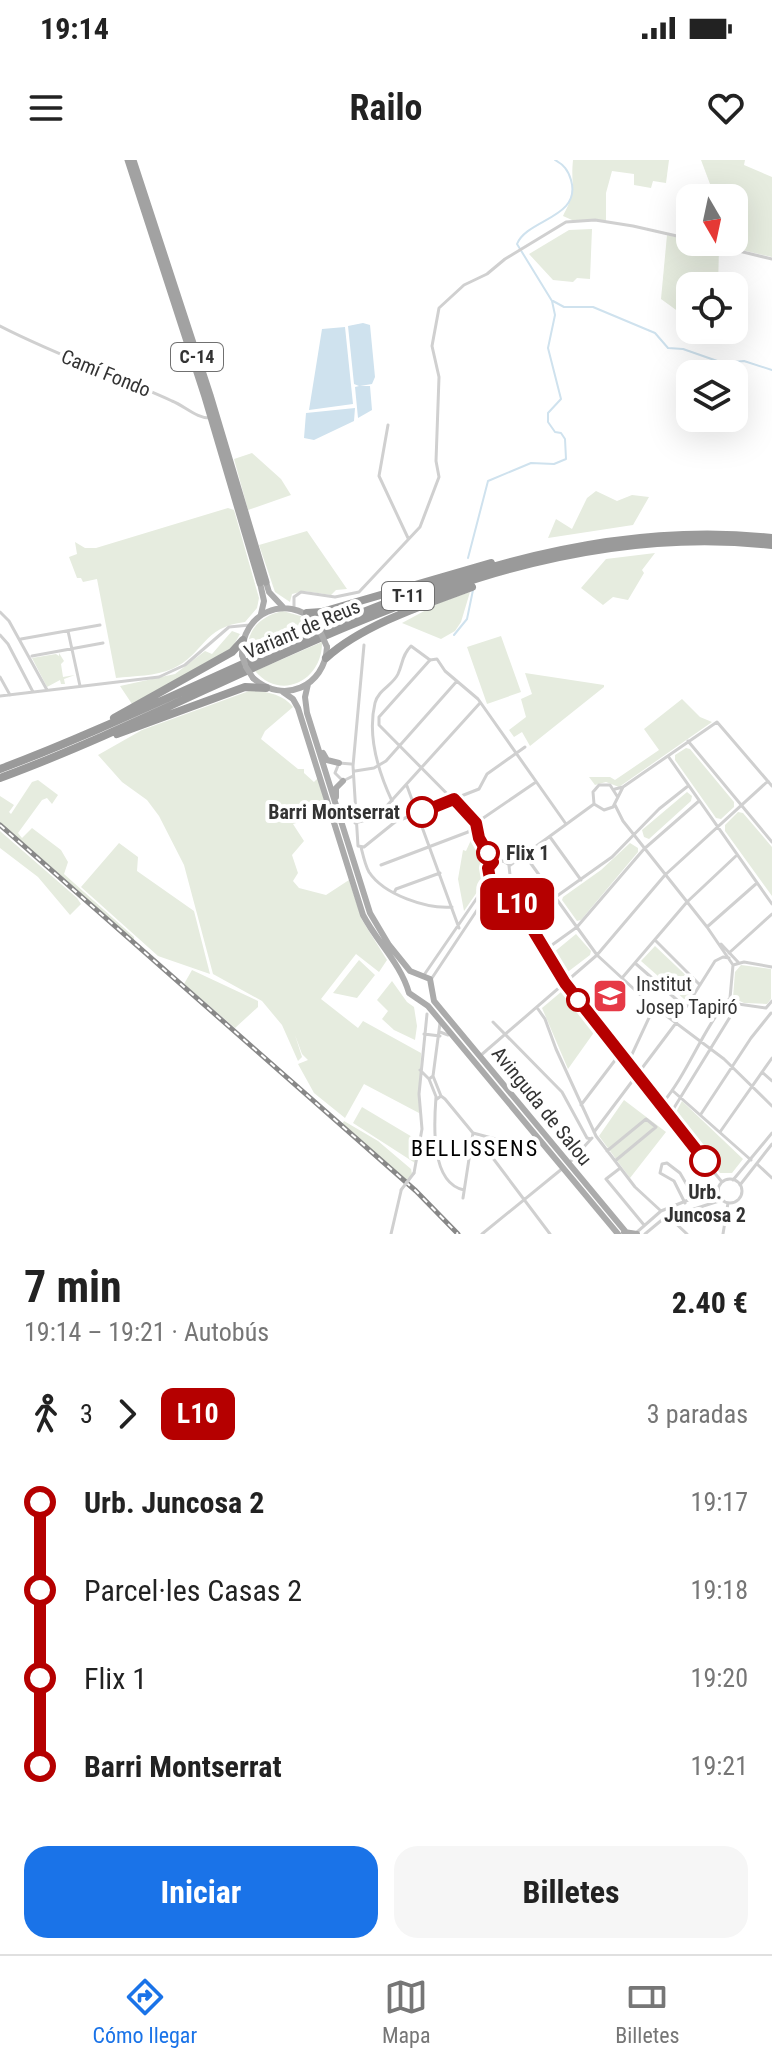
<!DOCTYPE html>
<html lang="es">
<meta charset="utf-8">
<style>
body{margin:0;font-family:"Roboto Condensed",sans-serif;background:#f6f6f6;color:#222;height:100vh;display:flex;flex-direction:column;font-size:30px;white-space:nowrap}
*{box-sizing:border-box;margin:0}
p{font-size:26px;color:#767676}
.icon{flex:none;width:44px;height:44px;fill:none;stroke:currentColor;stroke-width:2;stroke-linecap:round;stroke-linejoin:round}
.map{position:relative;height:1074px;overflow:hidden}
.drawer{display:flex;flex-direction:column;background:#fff;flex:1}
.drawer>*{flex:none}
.badge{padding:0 16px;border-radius:12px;font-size:28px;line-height:52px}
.needle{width:52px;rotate:171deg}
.controls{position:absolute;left:676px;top:24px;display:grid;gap:16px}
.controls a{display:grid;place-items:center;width:72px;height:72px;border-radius:16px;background:#fff;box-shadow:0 8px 32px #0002;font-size:40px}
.map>.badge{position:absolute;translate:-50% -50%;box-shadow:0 0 0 4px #fff}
.legs{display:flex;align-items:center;gap:12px;height:88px;padding:0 24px;font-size:26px}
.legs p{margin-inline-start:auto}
.headline{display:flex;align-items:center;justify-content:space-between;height:136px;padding:0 24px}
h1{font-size:44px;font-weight:700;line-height:60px}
.cta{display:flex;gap:16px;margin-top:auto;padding:16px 24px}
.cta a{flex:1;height:92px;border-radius:24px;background:#1a73e8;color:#fff;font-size:32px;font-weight:700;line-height:92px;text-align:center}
.cta a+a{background:#f6f6f6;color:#222}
ul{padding:0 24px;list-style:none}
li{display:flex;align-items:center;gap:28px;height:88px;font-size:30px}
li i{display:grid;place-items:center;width:12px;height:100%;margin:0 10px;background:currentColor}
li i::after{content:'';width:20px;height:20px;margin:-10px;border:6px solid;border-radius:50%;background:#fff}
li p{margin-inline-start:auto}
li:first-child i{background:linear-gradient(#0000 50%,currentColor 0)}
li:last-child i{background:linear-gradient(currentColor 50%,#0000 0)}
.status{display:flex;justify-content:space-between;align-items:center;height:56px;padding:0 40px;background:#fff;direction:ltr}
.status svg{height:22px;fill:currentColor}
header{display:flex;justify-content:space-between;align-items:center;height:104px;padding:0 24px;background:#fff;font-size:36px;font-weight:700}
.menu{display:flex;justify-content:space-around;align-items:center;height:112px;border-top:2px solid #e0e0e0;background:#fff;font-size:22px;color:#767676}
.menu a{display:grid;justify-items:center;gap:4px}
.menu .on{color:#1a73e8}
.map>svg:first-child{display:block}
.green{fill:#e6ecdf}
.water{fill:#cfe2ee}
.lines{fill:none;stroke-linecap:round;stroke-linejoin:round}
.stream{stroke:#cfe2ee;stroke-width:2}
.pedestrian{stroke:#d0d0d0;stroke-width:3}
.minor{stroke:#d0d0d0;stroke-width:3}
.primary{stroke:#ababab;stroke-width:6}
.trunk{stroke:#a2a2a2;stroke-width:7}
.motorway{stroke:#9a9a9a;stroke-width:8}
.rail-casing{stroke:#888;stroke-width:5}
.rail{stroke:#fff;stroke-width:2;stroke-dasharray:6;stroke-linecap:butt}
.minor-bridge{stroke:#d0d0d0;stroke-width:3}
.primary-bridge{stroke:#ababab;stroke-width:6}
.line-1-casing{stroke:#fff;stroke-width:18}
.line-1{stroke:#b50000;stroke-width:12}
.stop-1-dot{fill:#fff;stroke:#b50000;stroke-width:4}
.labels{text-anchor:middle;stroke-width:8;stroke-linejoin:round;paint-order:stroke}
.shield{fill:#fff;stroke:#707070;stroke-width:2}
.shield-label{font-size:18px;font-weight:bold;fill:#333}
.street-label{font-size:20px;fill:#333;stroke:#fff}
.stop-label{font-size:20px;font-weight:bold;fill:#333;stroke:#fff;text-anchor:end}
.poi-label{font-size:20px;fill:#333;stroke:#fff;text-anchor:start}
.neighbourhood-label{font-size:22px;letter-spacing:2px;fill:#000;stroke:#fff}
</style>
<div class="status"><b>19:14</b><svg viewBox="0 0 49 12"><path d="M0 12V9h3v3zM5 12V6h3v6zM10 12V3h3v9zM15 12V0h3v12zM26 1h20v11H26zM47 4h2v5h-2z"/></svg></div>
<header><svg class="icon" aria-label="menu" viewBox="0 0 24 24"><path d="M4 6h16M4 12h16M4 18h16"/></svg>Railo<svg class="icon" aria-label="heart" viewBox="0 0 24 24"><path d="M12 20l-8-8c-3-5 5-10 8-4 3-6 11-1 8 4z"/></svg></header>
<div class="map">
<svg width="772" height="1074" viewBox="0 0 772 1074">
<rect width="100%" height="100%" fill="#fff"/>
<path class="green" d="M573 0H669L666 23 653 21 651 28 634 25V14L612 11 606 33V61L572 60 563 56C579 25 570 31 573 0Z
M701 0H745L744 5 772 17V97L725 86 726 82H734V33L710 24Z
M592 69 590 119 577 118 573 122 553 120 529 94 569 70Z
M667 75 719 88 718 126H690V160L661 139Z
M252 293 281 319 291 335 248 350 234 299Z
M596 331 617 341 632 335 649 337 633 365 548 378 556 359 572 369 587 338Z
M228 348 234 350 259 438 257 448 245 462C202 467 205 494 172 509 156 516 134 516 116 518L97 419 83 422 81 418H77L69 397 77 394 75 382 85 388H96Z
M307 371 347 429 336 430 331 435 304 431 292 434 290 442 275 432 259 385Z
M655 393 642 410 644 413 628 440 613 437 603 445 581 428 606 399Z
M470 432 461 462 455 471 441 479 402 463 439 443Z
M283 451 304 457 316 467 248 496C245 472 259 456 283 451Z
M232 471 240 474 232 488 132 544 120 526 175 514 205 491 212 494Z
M501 476 521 532 487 544 467 487Z
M322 482C323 520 281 542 255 511Z
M59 493 64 501 61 504 63 517 75 515 64 519 65 524H61L60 520 47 527 32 498 56 494 59 496Z
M525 513 604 525V527L530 586 522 572 514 577 509 570 526 557 521 539 532 534Z
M249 531C265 531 283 534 293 547L265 571 261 579 298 609H304V613L314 622 318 618 326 647 314 651 315 657 293 664 304 681 292 695 298 713 293 721 299 728 326 735 349 720 362 760 387 800 379 812 356 794 321 839 358 868 363 861 421 893 419 953 364 924 345 958 314 933 298 904 308 900 302 894 295 875 302 897 298 901 282 865 262 841 213 814 184 705 159 656 147 640 122 622 98 595 142 570Z
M682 539 700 557 712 562 619 627 606 622 595 625 589 617H610L615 620 659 590 644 569Z
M686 588 690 589 734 642V647L721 659 716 658 675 600V595Z
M38 620 58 635 52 644 47 638 42 640 18 673 22 678 32 668 61 690 68 702 64 714 134 777V780L0 663V636L14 645 9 652 11 654 32 622Z
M687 632 692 636 691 641 649 679 644 677 642 670Z
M738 652 743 653 772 687V736L725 671V665Z
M0 671 77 738 81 744 70 755 38 717 0 688Z
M471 680 476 682 486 700 482 709 484 722 464 751 458 719 463 690 466 691Z
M119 683 138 697 137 711 194 751 210 814 158 796 81 727Z
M630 683 638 688V692L581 760 577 761 562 740 563 737 601 710Z
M576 774 591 791 590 795 565 814 553 793Z
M655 786 694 823V830L688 839H684L641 801Z
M359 800 375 815 357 838 333 833Z
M741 805 771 809V839L767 844 744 843 733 838 735 812Z
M192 810 258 841V847L235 868 184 824Z
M392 821 407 842 414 847 417 866 415 880 394 870 382 859 388 851 377 840Z
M561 832 566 833 595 871 568 909 542 848Z
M624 940 666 972 630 1018 599 976Z
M682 941 743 999 732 1013H720L674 956Z
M362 947 419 981 415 1003 353 963Z
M344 961 378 981 411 1009 412 1014 407 1021 342 964Z"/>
<path class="water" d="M363 163 370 165 375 217 372 224 360 226H370L372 250 358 258 355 227 359 226 354 224 348 166Z
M345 167 353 244 309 250 322 169Z
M355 248 354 261 314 280 304 278 306 253Z"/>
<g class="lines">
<path class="stream" d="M553 141 564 147H593L655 173 668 188 683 189 723 203 744 201 772 210
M468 398 488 321 531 303 554 304 566 299 565 279 561 273 555 272 548 262V253L561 239 548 188 555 155 552 141 517 84C527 59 582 58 571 20 568 10 564 5 555 0
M454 475 467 459 473 430"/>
<path class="pedestrian" d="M392 641C378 611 367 576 375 543 378 530 393 525 398 514 403 503 402 495 411 486L430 500"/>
<path class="minor" d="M701 82 772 99
M0 166C56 195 115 215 172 241 185 246 197 259 211 258
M388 265 379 316 408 378
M294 448V437L301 432 335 437 359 432 420 367 439 317 436 301 439 217 432 186 439 148 464 125 487 114 505 99 566 62 595 60 633 66 690 79
M0 452 9 461 47 530
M68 471 80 526
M0 475 8 484 33 532
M21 479 100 465
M364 485 353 606 358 686 364 687 395 662 479 629 487 614 525 587
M32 496 103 483
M0 517 10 535
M0 536 159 517 185 505 229 467 250 465
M688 581 772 682
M668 596 772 744
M351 604 339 603 335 613 343 621 353 616
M355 611 374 608 386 601 457 521
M407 626 459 768
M615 629 623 627 717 562 772 626
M594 644 593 632 599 625H610L617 636
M594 644 604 650 613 647 623 627
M615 645 623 661 707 767 733 805
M355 663 373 658 383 650 480 543
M476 663 379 565V557L430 500 437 499 445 511 478 539 566 664
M476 666 479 678 493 702
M550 677 581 720
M361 687C363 695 365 705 369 712 384 735 427 749 452 747
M524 694 597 795 648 842 724 899 772 946
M493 702 488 708V717L495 723 504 722
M493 702 503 701 508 704
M381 705 468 672 476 663 536 622
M509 706 594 644
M504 722 565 823 636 917 722 1022
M504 722 510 715 509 706
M394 733 396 729 440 713
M557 736 612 697 659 649 688 626
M707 767 757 723
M655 780 700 825
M721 784 738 802
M545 790 577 767 644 689 699 641
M729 793 772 754
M635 803 685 847
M772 807 744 802 733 805 730 838 738 844 766 848 772 841
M424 815 490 719
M432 818 495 723
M622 818 687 742 737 695
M538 849 545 859 556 889 596 976 635 1027 661 1051
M493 862 562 932 587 978 591 979
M440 872 448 875
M424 874 440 876
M480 896 597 795 665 715 768 621
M627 905 654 847
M420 910 429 919 433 916 441 936
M762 912 772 921
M433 916 440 863
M429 919 437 939 441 936 445 939 473 973
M673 931 751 1000
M436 937C434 963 430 1023 464 1030
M581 945 619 895
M661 945C689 912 702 869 730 838
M701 954 751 878 771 853
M669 956 738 844
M594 972 676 863 715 801 723 797 729 798
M720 972 772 898
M473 973 518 985 535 979
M472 982 483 985 488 978
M483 985 550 1074
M607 991 646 959 656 967 615 1001
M571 1001 592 978
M757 1004 772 1018
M619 1009 606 1019 644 1065
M414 1013 422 969 419 934 427 854
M718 1031a12 12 0 1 1 24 0a12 12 0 1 1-24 0Z
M733 1020 772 973
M740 1025 772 984
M463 1038 473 973
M685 1043 674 1021 660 1013 662 1004 667 1003 680 1013 695 1039
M669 1057 687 1074
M636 1073 661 1051 718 1028
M391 1074 401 1031
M482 1074 563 1008
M645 1074 663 1059 722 1040
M723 1074 728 1043"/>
<path class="primary" d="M266 422 269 432 283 447
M260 423 264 441 261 454
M242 495C241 453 286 433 316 462
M253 518C283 545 325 527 327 487
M308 524 305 537 307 553 370 753 389 785 410 811 430 819 434 841 625 1071
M283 532 293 539 298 548 363 755C377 782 401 804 409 833L428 846 618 1074
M323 593 327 600 339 603
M336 637V628L343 621
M624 1072 637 1074"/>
<path class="trunk" d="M128 0 205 237 260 423
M133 0 210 235 266 422"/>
<path class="motorway" d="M307 453 322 452 491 403
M326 498C362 465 426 444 472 427
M114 558 232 492 243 480
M117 574 245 527 266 528
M0 609C249 516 494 348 772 378
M0 618C250 526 492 353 772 385"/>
<g class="rail-casing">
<path id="rail" d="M0 665 416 1031 458 1074"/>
</g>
<use href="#rail" class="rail"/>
<path class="minor-bridge" d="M401 1030 414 1013"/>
<path class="primary-bridge" d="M316 462 327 487
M242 495 245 504
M246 507 253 518"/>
</g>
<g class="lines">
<g class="line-1-casing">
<path id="line-1" d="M422 652 454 639 476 663 479 678 493 702 488 708 490 719 497 723 504 722 565 823 705 1001"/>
</g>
<use href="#line-1" class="line-1"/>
</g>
<defs>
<g id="school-square" transform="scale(1.8)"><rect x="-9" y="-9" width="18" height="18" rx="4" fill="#e63946" stroke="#fff"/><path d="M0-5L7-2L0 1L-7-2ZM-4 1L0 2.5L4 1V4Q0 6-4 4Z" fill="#fff"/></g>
</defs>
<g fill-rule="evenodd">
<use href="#school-square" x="610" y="836"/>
</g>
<g class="stop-1-dot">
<circle cx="422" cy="652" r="14"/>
<circle cx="488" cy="693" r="10"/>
<circle cx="578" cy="840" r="10"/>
<circle cx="705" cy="1001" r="14"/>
</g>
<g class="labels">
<g class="shield">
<rect x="171" y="183" width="52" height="28" rx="6"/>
<rect x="382" y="422" width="52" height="28" rx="6"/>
</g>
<g class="shield-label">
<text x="197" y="203">C-14</text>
<text x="408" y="442">T-11</text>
</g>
<g class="street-label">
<text transform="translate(106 213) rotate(22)" y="7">Camí Fondo</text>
<text transform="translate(302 469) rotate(-23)" y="7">Variant de Reus</text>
<text transform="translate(542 946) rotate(51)" y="7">Avinguda de Salou</text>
</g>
<g class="stop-label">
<text x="400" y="659">Barri Montserrat</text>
<text x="506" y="700" text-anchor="start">Flix 1</text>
<text x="705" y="1039" text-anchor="middle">Urb.<tspan x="705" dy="23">Juncosa 2</tspan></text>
</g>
<g class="poi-label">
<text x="636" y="831">Institut<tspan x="636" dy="23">Josep Tapiró</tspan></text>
</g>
<g class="neighbourhood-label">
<text x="475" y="996">BELLISSENS</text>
</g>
</g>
</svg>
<div class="controls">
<a><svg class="needle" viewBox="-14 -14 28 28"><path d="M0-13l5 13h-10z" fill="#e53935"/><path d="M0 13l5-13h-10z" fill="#767676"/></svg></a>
<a><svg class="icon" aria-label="locate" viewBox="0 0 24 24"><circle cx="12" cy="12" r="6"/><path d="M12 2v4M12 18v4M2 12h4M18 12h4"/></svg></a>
<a><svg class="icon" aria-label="layers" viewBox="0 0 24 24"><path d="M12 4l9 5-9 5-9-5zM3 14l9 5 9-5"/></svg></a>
</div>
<b class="badge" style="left:517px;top:744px;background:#b50000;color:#fff">L10</b>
</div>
<section class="drawer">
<div class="headline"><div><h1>7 min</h1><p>19:14 – 19:21 · Autobús</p></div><b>2.40 €</b></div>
<div class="legs"><svg class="icon" aria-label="walk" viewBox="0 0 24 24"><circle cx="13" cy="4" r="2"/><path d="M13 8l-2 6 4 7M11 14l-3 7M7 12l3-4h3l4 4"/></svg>3<svg class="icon" aria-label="forward" viewBox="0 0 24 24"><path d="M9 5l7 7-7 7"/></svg><b class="badge" style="background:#b50000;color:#fff">L10</b><p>3 paradas</p></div>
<ul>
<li><i style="color:#b50000"></i><b>Urb. Juncosa 2</b><p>19:17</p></li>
<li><i style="color:#b50000"></i><span>Parcel·les Casas 2</span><p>19:18</p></li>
<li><i style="color:#b50000"></i><span>Flix 1</span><p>19:20</p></li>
<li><i style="color:#b50000"></i><b>Barri Montserrat</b><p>19:21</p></li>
</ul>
<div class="cta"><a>Iniciar</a><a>Billetes</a></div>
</section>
<nav class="menu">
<a class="on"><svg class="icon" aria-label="directions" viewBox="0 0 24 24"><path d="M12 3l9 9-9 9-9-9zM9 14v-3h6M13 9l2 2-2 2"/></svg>Cómo llegar</a>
<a><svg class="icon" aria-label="map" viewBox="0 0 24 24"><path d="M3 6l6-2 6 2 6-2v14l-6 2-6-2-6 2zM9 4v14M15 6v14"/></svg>Mapa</a>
<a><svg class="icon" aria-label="tickets" viewBox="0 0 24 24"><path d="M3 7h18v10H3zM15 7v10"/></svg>Billetes</a>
</nav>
